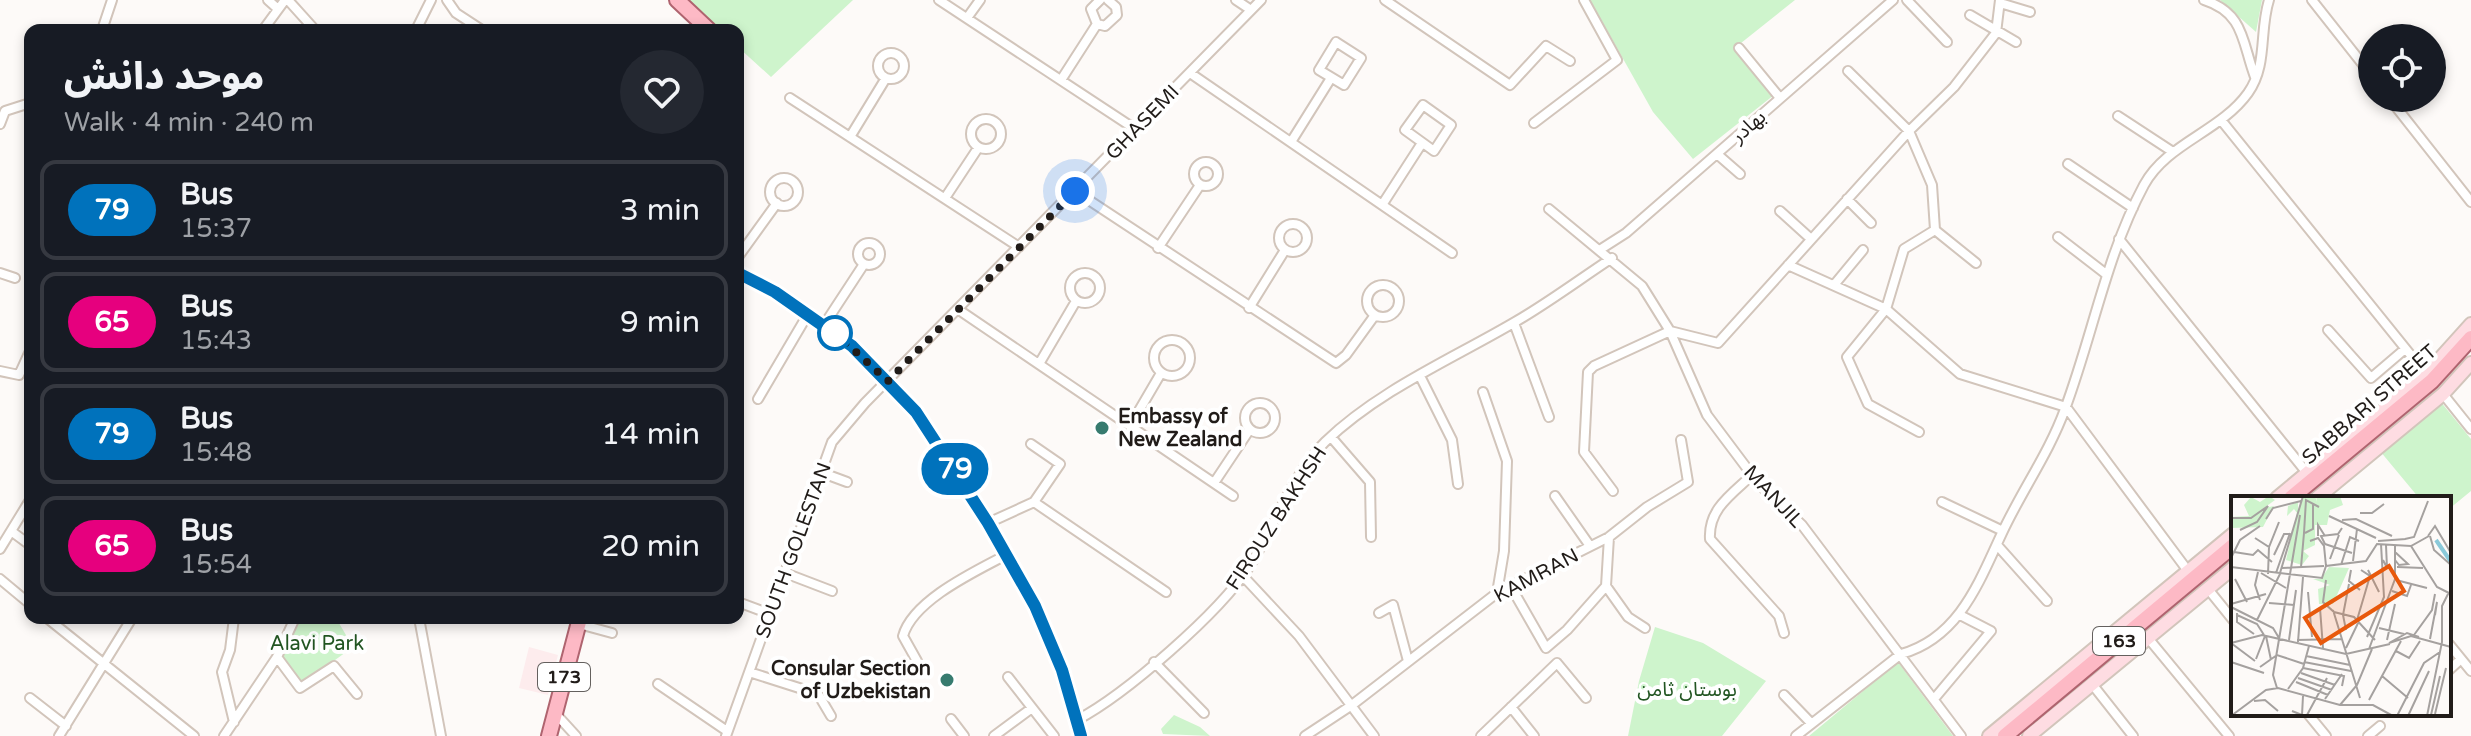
<!DOCTYPE html>
<meta charset="utf-8">
<style>
body{margin:0;font-family:"Varela Round","Noto Sans Arabic",sans-serif;background:#242831;color:#f1f3f6;height:100vh;display:flex;flex-direction:column;font-size:30px;white-space:nowrap}
*{box-sizing:border-box;margin:0}
p{font-size:26px;color:#9ea1a6}
.icon{flex:none;width:44px;height:44px;fill:none;stroke:currentColor;stroke-width:2;stroke-linecap:round;stroke-linejoin:round}
.map{position:relative;flex:1;overflow:hidden}
.drawer{position:absolute;left:24px;top:24px;width:720px;height:600px;display:flex;flex-direction:column;background:#171b24;border-radius:16px;box-shadow:0 4px 12px #0003}
.drawer>*{flex:none}
.badge{padding:0 16px;border-radius:26px;font-size:28px;line-height:52px}
.controls{position:absolute;left:2358px;top:24px;display:grid;gap:16px}
.controls a{display:grid;place-items:center;width:88px;height:88px;border-radius:50%;background:#171b24;box-shadow:0 4px 12px #0003;font-size:40px}
.you{position:absolute;width:40px;height:40px;margin:-20px;border:6px solid #fff;border-radius:50%;background:#1a73e8;box-shadow:0 0 0 12px #1a73e833}
.map>.badge{position:absolute;translate:-50% -50%;box-shadow:0 0 0 4px #fff}
.round{display:grid;place-items:center;flex:none;width:84px;height:84px;border-radius:42px;background:#242831}
.summary{display:flex;align-items:center;justify-content:space-between;height:136px;padding:0 40px}
h1{font-size:38px;font-weight:800;line-height:60px}
ul{padding:0;list-style:none}
li{display:flex;align-items:center;gap:24px;height:100px;margin:0 16px 12px;padding:0 24px;border:4px solid #363941;border-radius:16px}
li div{flex:1}
li b{display:block;font-size:30px}
li em{font-style:normal}
li .badge{min-width:88px;font-weight:700;text-align:center}
.map>svg:first-child{display:block}
.education{fill:#fdeced}
.green{fill:#cef4cc}
.lines{fill:none;stroke-linecap:round;stroke-linejoin:round}
.minor-casing{stroke:#d2c5bb;stroke-width:12}
.secondary-casing{stroke:#d2c5bb;stroke-width:16}
.primary-casing{stroke:#af646f;stroke-width:18}
.minor{stroke:#fff;stroke-width:8}
.secondary{stroke:#fedce2;stroke-width:12}
.primary{stroke:#fdb9c5;stroke-width:14}
.line-casing{stroke:#fff;stroke-width:18}
.line{stroke:#0072bc;stroke-width:12}
.walk{stroke:#211c19;stroke-width:8;stroke-dasharray:0 14.4}
.stop-dot{fill:#fff;stroke:#0072bc;stroke-width:4}
.poi-dot{fill:#377b6f;stroke:#fff;stroke-width:3}
.labels{text-anchor:middle;stroke-width:8;stroke-linejoin:round;paint-order:stroke}
.shield{fill:#fff;stroke:#64605e;stroke-width:2}
.shield-label{font-size:18px;font-weight:bold;fill:#211c19}
.street-label{font-size:20px;fill:#211c19;stroke:#fff}
.poi-label{font-size:20px;font-weight:bold;fill:#211c19;stroke:#fff;text-anchor:start}
.park-label{font-size:20px;fill:#252;stroke:#fff}
.inset-river{fill:none;stroke:#8ac9d9;stroke-width:4}
.inset-road{fill:none;stroke:#a5a19f;stroke-width:2}
.view{fill:#e8590c;fill-opacity:0.15;stroke:#e8590c;stroke-width:4}
.inset-edge{fill:none;stroke:#211c19;stroke-width:4}
</style>
<div class="map">
<svg width="2471" height="736" viewBox="0 0 2471 736">
<rect width="100%" height="100%" fill="#fdfaf8"/>
<path class="education" d="M529 647 558 655 548 695 519 688Z"/>
<path class="green" d="M687 0H853L771 77 738 47V30H720Z
M1590 0H1795L1736 47 1774 95 1693 159 1653 112Z
M2220 0H2262L2256 32Z
M2440 401 2471 439V491L2449 509V498H2419L2380 451Z
M300 618H336L353 647 302 684 283 656Z
M1655 627 1703 643 1766 681 1722 736H1628L1639 681Z
M1898 662 1953 736H1809Z
M1174 715 1200 727 1210 736 1163 734 1161 729Z"/>
<g class="lines">
<g class="minor-casing">
<path id="minor" d="M268 0 278 9
M288 0 315 30
M447 0 456 13 482 30
M939 0 1135 129
M1236 0 1251 10
M1385 0 1510 85 1546 46 1570 61
M1907 0 1947 42
M2204 0C2245 13 2242 43 2255 77
M2312 0 2372 76
M2000 3 2030 12
M1970 15 2016 42
M967 18 980 0
M1097 24 1105 26 1117 15 1116 7 1108 0
M1097 24 1091 9 1100 0
M102 30 112 0
M263 30 285 0
M416 30 431 0
M1336 42 1361 58 1344 85 1319 70Z
M1739 48 1780 98
M878 66a13 13 0 1 1 26 0a13 13 0 1 1-26 0Z
M1848 71 1909 131 1932 185 1935 230 1904 249 1886 309 1847 357 1868 404 1919 432
M1190 73 1452 253
M1061 80 1097 24
M790 98 1019 247
M2389 98 2471 202
M1423 105 1451 125 1434 151 1405 130Z
M2118 116 2173 152
M971 134a15 15 0 1 1 30 0a15 15 0 1 1-30 0Z
M2221 120 2426 374
M1534 123 1617 60 1584 0
M0 124 5 111 30 103
M850 137 886 78
M1291 142 1331 78
M1717 154 1740 174
M1194 174a12 12 0 1 1 24 0a12 12 0 1 1-24 0Z
M2068 164 2133 208
M770 192a14 14 0 1 1 28 0a14 14 0 1 1-28 0Z
M1075 191 1336 363 1346 355 1375 315
M945 198 978 148
M1847 199 1871 223
M1382 205 1422 143
M1549 209 1642 286 1670 331 1707 415 1758 483 1802 525 1961 736
M1780 211 1811 239
M1279 238a14 14 0 1 1 28 0a14 14 0 1 1-28 0Z
M1935 230 1976 263
M2058 237 2106 274
M2119 239 2307 473
M858 254a11 11 0 1 1 22 0a11 11 0 1 1-22 0Z
M1158 248 1200 185
M1601 249 1626 233 1893 0
M738 257 777 203
M1788 265 1886 309 1960 374 2066 407 2188 571
M0 273 15 278
M1070 288a15 15 0 1 1 30 0a15 15 0 1 1-30 0Z
M1834 285 1863 250
M1367 301a16 16 0 1 1 32 0a16 16 0 1 1-32 0Z
M1249 308 1285 250
M959 310 1233 496
M1514 323 1549 417
M824 325 864 264
M2328 330 2371 378 2405 349
M1154 358a18 18 0 1 1 36 0a18 18 0 1 1-36 0Z
M1039 364 1076 301
M0 371 19 375 30 351
M1420 376 1452 440 1458 484
M1483 392 1507 461 1504 551 1497 593
M2443 394 2471 429
M758 399 808 314
M1245 418a15 15 0 1 1 30 0a15 15 0 1 1-30 0Z
M1130 426 1161 373
M1331 437 1370 482 1371 537
M820 472 847 482
M1752 475C1732 494 1708 509 1710 539L1779 616 1784 633
M1214 483 1250 429
M1613 491 1584 452 1588 372 1594 366 1670 331 1718 343 1909 131 1954 87 1996 33 2000 0
M1555 496 1590 546
M1034 502 1166 592
M1942 502 2003 531
M988 523 1034 502 1060 464 1031 444
M11 531 30 545
M1997 545 2047 601
M0 549 30 500
M785 573 832 591
M1243 576 1299 636 1374 736
M0 579 30 604
M1606 586 1628 617 1645 628
M1511 587 1546 648 1567 630 1606 586 1609 537
M2208 589 2233 620
M738 602 770 614
M1379 613 1393 605 1408 661
M47 618 194 736
M419 618 441 736
M579 624 612 633
M2148 638 2229 736
M2449 644 2471 671
M277 657 300 688 334 666 357 694
M917 661 903 636C913 600 976 571 1006 555
M1154 662 1204 713
M2449 670 2461 659
M749 672 818 694 831 716
M1008 677 1054 736
M658 684 727 731
M2092 684 2133 736
M1784 695 1811 723
M30 698 66 726
M1934 699 1991 631 1960 615
M1511 707 1534 736
M555 713 576 736
M2308 714 2326 736
M951 719 964 736
M1077 720C1126 694 1219 613 1249 567 1273 529 1293 473 1325 442 1379 390 1452 359 1515 322 1548 303 1580 279 1612 258
M234 722 222 672 230 650 234 618
M59 736 132 618
M224 736 277 657 295 618
M726 736 832 442 865 403 1261 0
M994 736 1032 708
M1305 736 1352 705 1497 593 1609 537 1647 507 1688 482 1681 440
M1481 736 1557 663 1586 698
M1796 736 1901 654C1959 638 1979 582 2002 533 2022 490 2049 453 2065 409 2093 334 2106 256 2144 185 2167 143 2220 132 2248 93 2268 65 2259 31 2269 0
M2368 736 2380 726"/>
</g>
<g class="secondary-casing">
<path id="secondary" d="M738 273 775 292 852 346 916 412 988 523 1035 606 1062 670 1081 736
M2277 498 2426 374 2471 324
M2317 498 2443 394 2471 363
M1989 736 2233 534
M2029 736 2233 568"/>
</g>
<g class="primary-casing">
<path id="primary" d="M677 0 709 30
M2291 498 2432 381 2471 338
M549 736 580 618
M2005 736 2233 546"/>
</g>
<use href="#minor" class="minor"/>
<use href="#secondary" class="secondary"/>
<use href="#primary" class="primary"/>
</g>
<g class="lines">
<g class="line-casing">
<path id="line" d="M738 273 775 292 852 346 916 412 988 523 1035 606 1062 670 1081 736"/>
</g>
<use href="#line" class="line"/>
<path class="walk" d="M835 333 888 381 1075 191"/>
</g>
<circle class="stop-dot" cx="835" cy="333" r="16"/>
<g class="poi-dot">
<circle cx="1102" cy="428" r="8"/>
<circle cx="947" cy="680" r="8"/>
</g>
<g class="labels">
<g class="shield">
<rect x="2093" y="627" width="52" height="28" rx="6"/>
<rect x="538" y="663" width="52" height="28" rx="6"/>
</g>
<g class="shield-label">
<text x="2119" y="647">163</text>
<text x="564" y="683">173</text>
</g>
<g class="street-label">
<text transform="translate(1142 122) rotate(-46)" y="7">GHASEMI</text>
<text transform="translate(1748 126) rotate(-41)" y="7">بهادر</text>
<text transform="translate(2369 404) rotate(-41)" y="7">SABBARI STREET</text>
<text transform="translate(1774 496) rotate(47)" y="7">MANJIL</text>
<text transform="translate(1276 518) rotate(-57)" y="7">FIROUZ BAKHSH</text>
<text transform="translate(793 550) rotate(-70)" y="7">SOUTH GOLESTAN</text>
<text transform="translate(1536 575) rotate(-28)" y="7">KAMRAN</text>
</g>
<g class="poi-label">
<text x="1118" y="423">Embassy of<tspan x="1118" dy="23">New Zealand</tspan></text>
<text x="931" y="675" text-anchor="end">Consular Section<tspan x="931" dy="23">of Uzbekistan</tspan></text>
</g>
<g class="park-label">
<text x="317" y="650">Alavi Park</text>
<text x="1687" y="696">بوستان ثامن</text>
</g>
</g>
<g transform="translate(2231 496)">
<rect width="220" height="220" fill="#fdfaf8"/>
<path d="M38 0 44 4 33 12 43 10 32 31 0 32V21L18 20 13 9 20 1 29 6ZM72 0H84L86 6 85 0H109L112 9 99 14 96 29H84V49L72 55 78 60 71 69 55 64 66 17 63 13 56 20 57 10 67 6V15ZM98 71 118 72 102 108H88L87 93 99 89 82 83H90Z" fill="#cef4cc"/>
<path class="inset-river" d="M205 44 220 66"/>
<path class="inset-road" d="M129 17H141L153 8M98 20 145 42M0 22H20L37 10 26 26 9 34M35 23 42 12 70 5M111 24 125 23 161 40M73 37 75 4 88 11M74 37 82 33V7M87 40V29L94 40M197 40 204 30 220 57M199 40 203 54 220 69M24 42 38 51 48 26M174 43 183 41 197 5M79 45 87 42 93 50 95 70M147 45 175 43M94 48 90 40 107 38 111 32M94 48 121 57M180 50 206 91 218 97M3 56 22 59 27 54 41 66M164 56 177 68 168 69 164 64M43 59 53 38H58M0 62 9 44 29 30M99 63 108 39M152 64 156 72 155 49M122 65 126 33M110 69 119 41 128 45M0 71 91 82 95 70 135 65 146 48 180 50 198 40M70 71 73 37M166 71 192 72M51 72 93 70M120 74 118 85 129 94M130 74 139 80 134 97M137 74 148 96M27 76 24 89 29 104M30 77 55 92M45 77 59 37M49 77 72 0M37 78 38 51M59 78 69 19M4 83 16 106M95 84 92 106 103 116 123 121 144 144M165 84 196 92M161 95 176 100 180 89M77 96 81 141M38 107 63 109M0 108 35 98M0 111 42 132 48 142M89 112 92 152M102 114 129 202M6 117V126L23 138M6 119 26 128 33 139M26 124 49 78M126 124 134 97M148 132 173 138M115 134 112 119 118 88M183 139 201 114 204 98M35 140 40 164M136 141 153 101 150 48M188 141 176 137 158 147 180 140 220 151M199 143 206 106 204 119M58 144 65 94M66 144 111 143M156 144 164 108M67 146 72 81M0 147 24 165M0 147 31 139 115 158 159 148M115 152 128 125M138 153 164 83V49M165 155 178 162 189 145M75 160 119 169M25 163 34 140M0 166 33 177M73 166 120 175M29 171 46 159 73 168M72 172 113 180 111 190M70 177 104 189M151 180 177 202M67 182 101 194M65 186 97 199M46 192 42 179 59 78M57 193 72 172 78 150M94 203 111 178M138 204 170 145M23 205 34 204 47 215M109 209 126 189 141 153M61 215 71 219 72 200M204 218 215 172M76 219 96 182M200 219 209 180M0 220 35 194 47 192 109 209H142L162 220M166 220 193 167 209 156M177 220 198 175M196 220 211 146V110L218 96"/>
<path class="view" d="M158 70 173 95 90 147 74 122Z"/>
<rect width="220" height="220" class="inset-edge"/>
</g>
</svg>
<div class="controls">
<a><svg class="icon" aria-label="locate" viewBox="0 0 24 24"><circle cx="12" cy="12" r="6"/><path d="M12 2v4M12 18v4M2 12h4M18 12h4"/></svg></a>
</div>
<div class="you" style="left:1075px;top:191px"></div>
<b class="badge" style="left:955px;top:469px;background:#0072bc;color:#fff">79</b>
<section class="drawer">
<div class="summary"><div><h1>موحد دانش</h1><p>Walk · 4 min · 240 m</p></div><a class="round"><svg class="icon" aria-label="heart" viewBox="0 0 24 24"><path d="M12 20l-8-8c-3-5 5-10 8-4 3-6 11-1 8 4z"/></svg></a></div>
<ul>
<li><span class="badge" style="background:#0072bc;color:#fff">79</span><div><b>Bus</b><p>15:37</p></div><em>3 min</em></li>
<li><span class="badge" style="background:#e6007e;color:#fff">65</span><div><b>Bus</b><p>15:43</p></div><em>9 min</em></li>
<li><span class="badge" style="background:#0072bc;color:#fff">79</span><div><b>Bus</b><p>15:48</p></div><em>14 min</em></li>
<li><span class="badge" style="background:#e6007e;color:#fff">65</span><div><b>Bus</b><p>15:54</p></div><em>20 min</em></li>
</ul>
</section>
</div>
